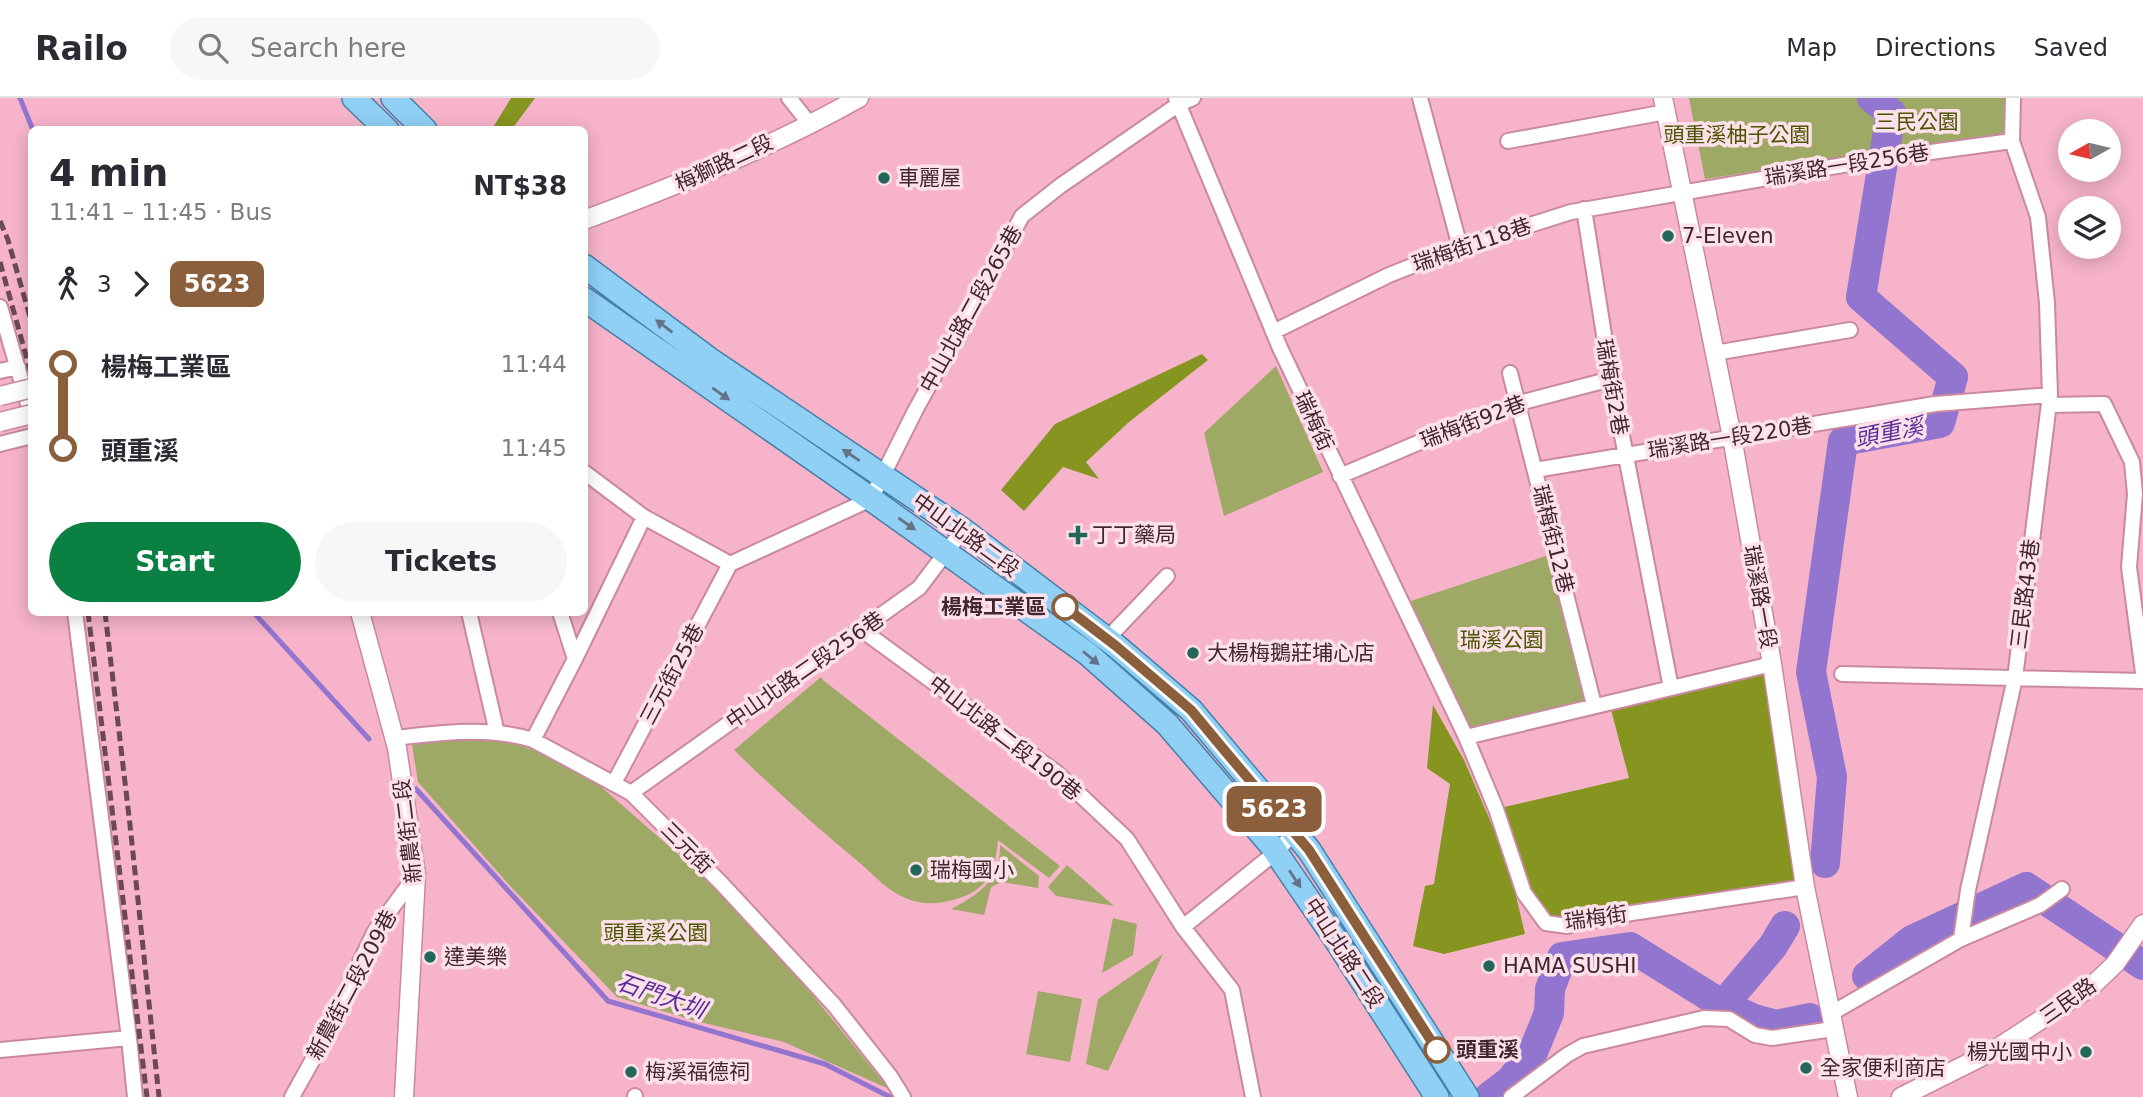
<!DOCTYPE html>
<meta charset="utf-8">
<style>
body{margin:0;font-family:"DejaVu Sans","Noto Sans TC",sans-serif;background:#f7f7f7;color:#2b2b33;height:100vh;display:flex;flex-direction:column;font-size:26px;white-space:nowrap}
*{box-sizing:border-box;margin:0}
p{font-size:23px;color:#7c7c81}
.icon{flex:none;width:38px;height:38px;fill:none;stroke:currentColor;stroke-width:2;stroke-linecap:round;stroke-linejoin:round}
.map{position:relative;flex:1;overflow:hidden}
.side{position:absolute;left:28px;top:28px;width:560px;height:490px;display:flex;flex-direction:column;background:#fff;border-radius:10px;box-shadow:0 4px 18px #0003}
.side>*{flex:none}
.badge{padding:0 14px;border-radius:10px;font-size:24px;line-height:46px}
.needle{width:46px;rotate:262deg}
.controls{position:absolute;left:2058px;top:21px;display:grid;gap:14px}
.controls a{display:grid;place-items:center;width:63px;height:63px;border-radius:50%;background:#fff;box-shadow:0 4px 18px #0003;font-size:35px}
.map>.badge{position:absolute;translate:-50% -50%;box-shadow:0 0 0 4px #fff}
.legs{display:flex;align-items:center;gap:10px;height:77px;padding:0 21px;font-size:23px}
.legs p{margin-inline-start:auto}
.head{display:flex;align-items:center;justify-content:space-between;height:119px;padding:0 21px}
h1{font-size:38px;font-weight:700;line-height:52px}
.cta{display:flex;gap:14px;margin-top:auto;padding:14px 21px}
.cta a{flex:1;height:80px;border-radius:42px;background:#0b8043;color:#fff;font-size:28px;font-weight:700;line-height:80px;text-align:center}
.cta a+a{background:#f7f7f7;color:#2b2b33}
ul{padding:0 21px;list-style:none}
li{display:flex;align-items:center;gap:24px;height:84px;font-size:26px}
li i{display:grid;place-items:center;width:10px;height:100%;margin:0 9px;background:currentColor}
li i::after{content:'';width:18px;height:18px;margin:-9px;border:5px solid;border-radius:50%;background:#fff}
li p{margin-inline-start:auto}
li:first-child i{background:linear-gradient(#0000 50%,currentColor 0)}
li:last-child i{background:linear-gradient(currentColor 50%,#0000 0)}
header{display:flex;align-items:center;gap:42px;box-sizing:border-box;height:98px;padding:0 35px;background:#fff;border-bottom:2px solid #e1e1e2}
header strong{font-size:33px}
nav{display:flex;gap:38px;margin-inline-start:auto;font-size:24px}
.search{width:490px;height:63px;background:#f7f7f7;display:flex;align-items:center;gap:18px;box-sizing:border-box;padding:0 24px;border-radius:38px;color:#7c7c81;font-size:26px}
.map>svg:first-child{display:block}
.green{fill:#9ea966}
.forest{fill:#869420}
.lines{fill:none;stroke-linecap:round;stroke-linejoin:round}
.stream{stroke:#9175cf;stroke-width:5}
.river{stroke:#9175cf;stroke-width:30}
.minor-casing{stroke:#ca89a0;stroke-width:18}
.tertiary-casing{stroke:#ca89a0;stroke-width:21}
.primary-casing{stroke:#4480aa;stroke-width:26}
.minor{stroke:#fff;stroke-width:14}
.tertiary{stroke:#fff;stroke-width:18}
.primary{stroke:#90d0f4;stroke-width:23}
.rail{stroke:#6c4855;stroke-width:5;stroke-dasharray:10 5;stroke-linecap:butt}
.tertiary-bridge-casing{stroke:#ca89a0;stroke-width:21;stroke-linecap:butt}
.tertiary-bridge{stroke:#fff;stroke-width:18}
.oneway{fill:#647288}
.line-1-casing{stroke:#fff;stroke-width:16}
.line-1{stroke:#8b5e3c;stroke-width:10}
.poi-dot{fill:#236759;stroke:#fde1ea;stroke-width:2.5}
.stop-1-dot{fill:#fff;stroke:#8b5e3c;stroke-width:3.5}
.labels{text-anchor:middle;stroke-width:7;stroke-linejoin:round;paint-order:stroke}
.park-label{font-size:21px;fill:#4b5400;stroke:#fde1ea}
.street-label{font-size:21px;fill:#40262f;stroke:#fde1ea}
.poi-label{font-size:21px;fill:#40262f;stroke:#fde1ea;text-anchor:start}
.stop-label{font-size:21px;font-weight:bold;fill:#40262f;stroke:#fde1ea;text-anchor:end}
.water-label{font-size:23px;font-style:italic;fill:#582e99;stroke:#fde1ea}
</style>
<header>
<strong>Railo</strong>
<div class="search"><svg class="icon" aria-label="search" viewBox="0 0 24 24"><circle cx="10" cy="10" r="6"/><path d="M15 15l6 6"/></svg>Search here</div>
<nav><a>Map</a><a>Directions</a><a>Saved</a></nav>
</header>
<div class="map">
<svg width="2143" height="999" viewBox="0 0 2143 999">
<rect width="100%" height="100%" fill="#f6b3ca"/>
<path class="green" d="M1689 0H2011V34L1705 81Z
M1276 268 1323 374 1224 418 1204 335Z
M1549 457 1584 603 1469 630 1411 503Z
M821 579 823 582 1060 768 1049 780 998 742C996 766 990 788 965 798 944 806 924 809 903 799 888 793 874 777 861 766 817 730 775 692 734 652Z
M490 638 540 654 598 686 703 778 785 863 889 991 784 944 696 923 617 899 511 789 418 684 412 647Z
M1000 747 1039 778 1038 790 1002 784 991 789 984 817 951 811C980 796 1001 782 1000 747Z
M1067 767 1114 808 1056 798 1048 789Z
M1113 820 1137 826 1133 857 1102 875Z
M1163 856 1108 973 1086 966 1098 901Z
M1038 893 1082 901 1070 964 1026 956Z"/>
<path class="forest" d="M511 0H535L512 31H492Z
M1202 256 1208 262 1129 324 1086 364 1099 381 1063 369 1024 413 1001 392 1055 326Z
M1772 566 1805 789 1546 825 1524 795 1496 711 1629 680 1609 604Z
M1433 607 1464 662 1508 764 1525 836 1444 856 1413 848 1425 788 1434 786 1450 686 1427 670Z"/>
<g class="lines">
<path class="stream" d="M20 0 33 32
M253 514 369 641
M416 691 608 903 825 966 890 999"/>
<path class="river" d="M1825 765 1832 679 1811 574 1843 343 1940 325 1953 279 1861 199 1891 15 1872 0
M1867 878 1912 842 2026 789 2143 867
M1723 907 1773 848 1785 828
M1489 999 1510 983 1533 954 1549 915 1550 891 1562 859 1630 849 1723 907 1754 921 1776 927 1810 920"/>
<g class="minor-casing">
<path id="minor" d="M789 0 809 25
M1176 0 1280 250 1466 639 1496 711 1524 795 1546 825 1567 828 1612 818 1805 789
M1420 0 1460 149
M1508 43 1666 14
M1584 111 1611 281 1671 590
M0 209 32 320
M1273 234 1389 177 1460 149 1571 114 1872 62 2012 43
M1715 255 1850 232
M0 273 18 269
M1510 275 1594 607
M2049 307 2104 306 2132 364 2135 396 2129 469 2143 575
M0 346 32 338
M1535 372 1935 306 2050 297
M584 374 644 419 730 466
M1340 378 1460 327 1519 305 1611 281
M730 466 871 401 915 313 1022 118 1060 88 1179 6 1193 0
M75 514 129 940
M469 514 497 635
M560 514 575 561
M862 532 1057 675 1127 741 1183 829 1232 892 1253 999
M1107 541 1167 478
M1842 576 2143 583
M1466 639 1772 566
M394 640C441 635 487 628 533 642L631 695 721 785 834 907 890 978 903 999
M533 642 575 561 644 419
M614 685 730 466
M631 695 919 490 963 432
M1183 829 1276 754 1294 735
M1961 841 1968 792 2015 580 2050 297 2047 205 2038 119 2012 43 2013 0
M1830 916 1961 841 2040 807 2062 791
M0 952 129 940 135 999
M635 998V999
M292 999 317 954 375 833 416 777
M1511 999 1567 957 1583 948 1704 920 1729 921 1755 937 1772 940 1833 931"/>
</g>
<g class="tertiary-casing">
<path id="tertiary" d="M1663 0 1732 339 1772 566 1805 789 1848 999
M584 122C678 87 772 49 859 0
M360 514 397 650 416 777 404 999
M1901 999 1993 953 2091 889 2115 866 2143 826"/>
</g>
<g class="primary-casing">
<path id="primary" d="M354 0 387 32
M393 0 425 32
M584 168 709 261 963 432 1116 548 1191 612 1309 752 1467 999
M584 201 871 401 1088 556 1167 626 1271 747 1336 842 1437 999"/>
</g>
<use href="#minor" class="minor"/>
<use href="#tertiary" class="tertiary"/>
<use href="#primary" class="primary"/>
<path class="rail" d="M0 123 8 142 32 226
M0 164 32 279
M88 514 147 999
M105 514 130 727 159 999"/>
<g class="tertiary-bridge-casing">
<path id="tertiary-bridge" d="M0 298 32 290
M0 324 32 316"/>
</g>
<use href="#tertiary-bridge" class="tertiary-bridge"/>
</g>
<defs><path id="oneway-solid" d="M-6-.8H1V-3.2L6.5 0L1 3.2V.8H-6Z" transform="scale(1.75)"/></defs>
<g class="oneway">
<use href="#oneway-solid" transform="translate(664 228) rotate(-143)"/>
<use href="#oneway-solid" transform="translate(721 296) rotate(35)"/>
<use href="#oneway-solid" transform="translate(851 357) rotate(-146)"/>
<use href="#oneway-solid" transform="translate(907 426) rotate(35)"/>
<use href="#oneway-solid" transform="translate(1091 560) rotate(40)"/>
<use href="#oneway-solid" transform="translate(1295 781) rotate(56)"/>
</g>
<g class="lines">
<g class="line-1-casing">
<path id="line-1" d="M1065 509 1116 548 1191 612 1225 653 1309 752 1437 952"/>
</g>
<use href="#line-1" class="line-1"/>
</g>
<g class="poi-dot">
<circle cx="884" cy="80" r="7"/>
<circle cx="1668" cy="138" r="7"/>
<path d="M1074.5 426.5h7v7h7v7h-7v7h-7v-7h-7v-7h7z"/>
<circle cx="1193" cy="555" r="7"/>
<circle cx="916" cy="772" r="7"/>
<circle cx="430" cy="859" r="7"/>
<circle cx="1489" cy="868" r="7"/>
<circle cx="2086" cy="954" r="7"/>
<circle cx="1806" cy="970" r="7"/>
<circle cx="631" cy="974" r="7"/>
</g>
<g class="stop-1-dot">
<circle cx="1065" cy="509" r="12"/>
<circle cx="1437" cy="952" r="12"/>
</g>
<g class="labels">
<g class="park-label">
<text x="1917" y="31">三民公園</text>
<text x="1737" y="44">頭重溪柚子公園</text>
<text x="1502" y="549">瑞溪公園</text>
<text x="656" y="842">頭重溪公園</text>
</g>
<g class="street-label">
<text transform="translate(724 65) rotate(-25)" y="7">梅獅路二段</text>
<text transform="translate(1847 67) rotate(-9)" y="7">瑞溪路一段256巷</text>
<text transform="translate(1472 147) rotate(-19)" y="7">瑞梅街118巷</text>
<text transform="translate(971 211) rotate(-61)" y="7">中山北路二段265巷</text>
<text transform="translate(1612 289) rotate(80)" y="7">瑞梅街2巷</text>
<text transform="translate(1314 323) rotate(65)" y="7">瑞梅街</text>
<text transform="translate(1473 324) rotate(-21)" y="7">瑞梅街92巷</text>
<text transform="translate(1730 340) rotate(-9)" y="7">瑞溪路一段220巷</text>
<text transform="translate(966 437) rotate(36)" y="7">中山北路二段</text>
<text transform="translate(1553 441) rotate(76)" y="7">瑞梅街12巷</text>
<text transform="translate(2025 496) rotate(-83)" y="7">三民路43巷</text>
<text transform="translate(1760 499) rotate(80)" y="7">瑞溪路一段</text>
<text transform="translate(805 572) rotate(-35)" y="7">中山北路二段256巷</text>
<text transform="translate(672 576) rotate(-62)" y="7">三元街25巷</text>
<text transform="translate(1005 640) rotate(38)" y="7">中山北路二段190巷</text>
<text transform="translate(408 733) rotate(-97)" y="7">新農街二段</text>
<text transform="translate(687 750) rotate(45)" y="7">三元街</text>
<text transform="translate(1596 820) rotate(-8)" y="7">瑞梅街</text>
<text transform="translate(1344 855) rotate(57)" y="7">中山北路二段</text>
<text transform="translate(352 887) rotate(-62)" y="7">新農街二段209巷</text>
<text transform="translate(2068 903) rotate(-35)" y="7">三民路</text>
</g>
<g class="poi-label">
<text x="898" y="87">車麗屋</text>
<text x="1682" y="145">7-Eleven</text>
<text x="1092" y="444">丁丁藥局</text>
<text x="1207" y="562">大楊梅鵝莊埔心店</text>
<text x="930" y="779">瑞梅國小</text>
<text x="444" y="866">達美樂</text>
<text x="1503" y="875">HAMA SUSHI</text>
<text x="2072" y="961" text-anchor="end">楊光國中小</text>
<text x="1820" y="977">全家便利商店</text>
<text x="645" y="981">梅溪福德祠</text>
</g>
<g class="stop-label">
<text x="1046" y="516">楊梅工業區</text>
<text x="1456" y="959" text-anchor="start">頭重溪</text>
</g>
<g class="water-label">
<text transform="translate(1889 334) rotate(-11)" y="8">頭重溪</text>
<text transform="translate(661 898) rotate(19)" y="8">石門大圳</text>
</g>
</g>
</svg>
<div class="controls">
<a><svg class="needle" viewBox="-14 -14 28 28"><path d="M0-13l5 13h-10z" fill="#e53935"/><path d="M0 13l5-13h-10z" fill="#7c7c81"/></svg></a>
<a><svg class="icon" aria-label="layers" viewBox="0 0 24 24"><path d="M12 4l9 5-9 5-9-5zM3 14l9 5 9-5"/></svg></a>
</div>
<b class="badge" style="left:1274px;top:711px;background:#8b5e3c;color:#fff">5623</b>
<section class="side">
<div class="head"><div><h1>4 min</h1><p>11:41 – 11:45 · Bus</p></div><b>NT$38</b></div>
<div class="legs"><svg class="icon" aria-label="walk" viewBox="0 0 24 24"><circle cx="13" cy="4" r="2"/><path d="M13 8l-2 6 4 7M11 14l-3 7M7 12l3-4h3l4 4"/></svg>3<svg class="icon" aria-label="forward" viewBox="0 0 24 24"><path d="M9 5l7 7-7 7"/></svg><b class="badge" style="background:#8b5e3c;color:#fff">5623</b></div>
<ul>
<li><i style="color:#8b5e3c"></i><b>楊梅工業區</b><p>11:44</p></li>
<li><i style="color:#8b5e3c"></i><b>頭重溪</b><p>11:45</p></li>
</ul>
<div class="cta"><a>Start</a><a>Tickets</a></div>
</section>
</div>
